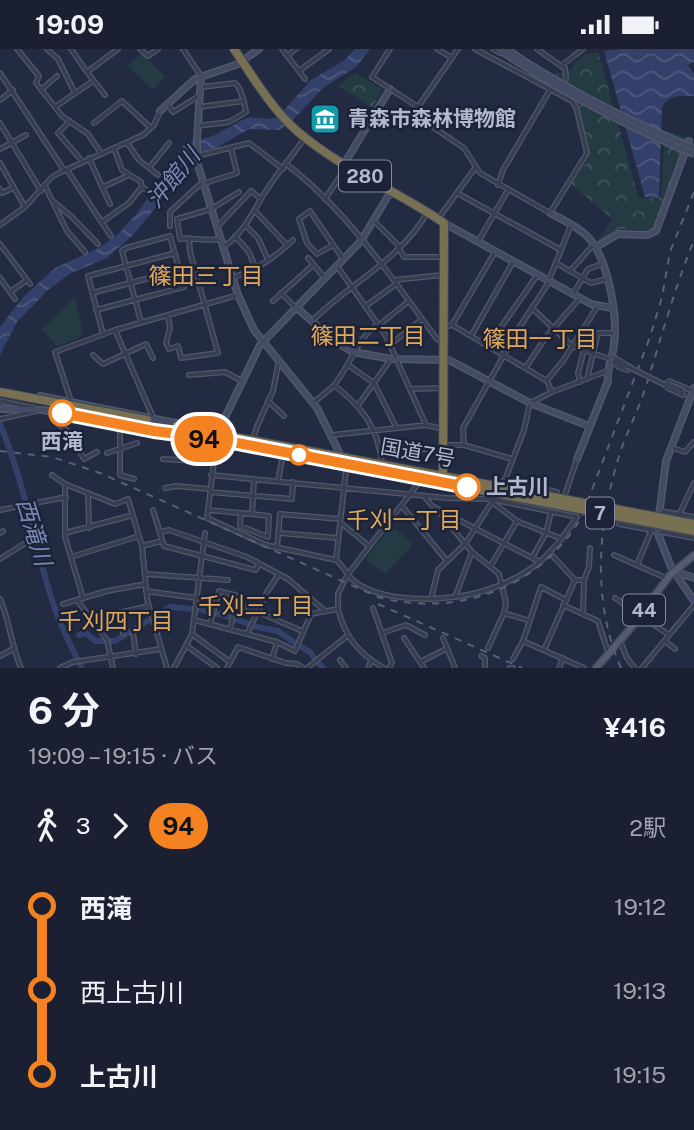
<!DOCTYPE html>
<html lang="ja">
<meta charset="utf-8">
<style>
body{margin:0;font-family:"Public Sans","Noto Sans JP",sans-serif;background:#272d3e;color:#f1f3f6;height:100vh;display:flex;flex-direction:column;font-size:26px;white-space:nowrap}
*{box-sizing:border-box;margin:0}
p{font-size:23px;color:#9fa3ac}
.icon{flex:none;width:38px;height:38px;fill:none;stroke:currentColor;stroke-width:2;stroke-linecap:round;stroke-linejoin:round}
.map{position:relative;height:619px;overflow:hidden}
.drawer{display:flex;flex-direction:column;background:#1a2032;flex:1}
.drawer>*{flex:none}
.badge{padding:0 14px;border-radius:23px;font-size:24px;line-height:46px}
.map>.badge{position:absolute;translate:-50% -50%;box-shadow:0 0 0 4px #fff}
.legs{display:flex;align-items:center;gap:10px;height:77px;padding:0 28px;font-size:23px}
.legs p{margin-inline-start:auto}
.overview{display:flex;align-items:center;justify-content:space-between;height:119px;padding:0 28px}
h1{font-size:38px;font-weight:700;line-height:52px}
ul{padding:0 28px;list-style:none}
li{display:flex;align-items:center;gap:24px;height:84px;font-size:26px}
li i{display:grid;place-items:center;width:10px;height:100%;margin:0 9px;background:currentColor}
li i::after{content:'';width:18px;height:18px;margin:-9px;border:5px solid;border-radius:50%;background:#1a2032}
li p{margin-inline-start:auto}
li:first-child i{background:linear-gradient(#0000 50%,currentColor 0)}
li:last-child i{background:linear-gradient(currentColor 50%,#0000 0)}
.status{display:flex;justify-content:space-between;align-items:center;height:49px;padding:0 35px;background:#1a2032;direction:ltr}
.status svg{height:19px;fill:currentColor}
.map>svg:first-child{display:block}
.park{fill:url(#park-crowns)}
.pitch{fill:#243b43}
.water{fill:url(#water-waves)}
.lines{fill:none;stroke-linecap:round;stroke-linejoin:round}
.river{stroke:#334069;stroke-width:6}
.street-casing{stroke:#52586c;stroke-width:6}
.secondary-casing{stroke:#52586c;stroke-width:8}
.primary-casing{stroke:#40465b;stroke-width:9}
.highway-casing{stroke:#3f4559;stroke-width:10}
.street{stroke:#373e51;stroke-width:3.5}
.secondary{stroke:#444b65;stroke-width:5}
.primary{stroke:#555c72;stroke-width:6}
.highway{stroke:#787053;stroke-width:8}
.rail{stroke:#586179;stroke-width:2;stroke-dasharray:7 7;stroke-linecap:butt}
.street-bridge-casing{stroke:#52586c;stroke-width:6;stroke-linecap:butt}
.secondary-bridge-casing{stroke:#52586c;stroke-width:8;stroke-linecap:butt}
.highway-bridge-casing{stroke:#3f4559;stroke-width:10;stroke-linecap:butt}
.street-bridge{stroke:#373e51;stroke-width:3.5}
.secondary-bridge{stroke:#444b65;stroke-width:5}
.highway-bridge{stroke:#787053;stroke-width:8}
.line-1-casing{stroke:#fff;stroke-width:16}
.line-1{stroke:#f58220;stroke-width:10}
.stop-1-dot{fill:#fff;stroke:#f58220;stroke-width:3.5}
.labels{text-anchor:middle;stroke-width:5;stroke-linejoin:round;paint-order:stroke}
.shield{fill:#1c2237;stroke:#868c9f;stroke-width:2}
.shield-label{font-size:19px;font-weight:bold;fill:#b3b9cc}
.poi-label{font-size:21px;font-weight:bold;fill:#b3b9cc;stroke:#1c2237;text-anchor:start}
.stop-label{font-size:21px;font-weight:bold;fill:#b3b9cc;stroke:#1c2237}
.street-label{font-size:21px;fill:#b3b9cc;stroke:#1c2237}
.water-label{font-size:23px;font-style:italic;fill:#7889b7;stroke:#1c2237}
.neighbourhood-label{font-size:23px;fill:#e1a959;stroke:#1c2237}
</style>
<div class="status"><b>19:09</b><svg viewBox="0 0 49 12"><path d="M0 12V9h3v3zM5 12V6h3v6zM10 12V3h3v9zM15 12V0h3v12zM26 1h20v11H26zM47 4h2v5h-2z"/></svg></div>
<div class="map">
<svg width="694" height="619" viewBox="0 0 694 619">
<defs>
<pattern id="park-crowns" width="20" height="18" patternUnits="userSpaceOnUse" patternTransform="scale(1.75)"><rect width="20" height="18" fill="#243b43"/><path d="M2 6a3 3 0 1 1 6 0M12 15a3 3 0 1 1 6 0" fill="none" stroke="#41555d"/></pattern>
<pattern id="water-waves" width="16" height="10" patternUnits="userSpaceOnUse" patternTransform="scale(1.75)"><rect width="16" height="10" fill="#334069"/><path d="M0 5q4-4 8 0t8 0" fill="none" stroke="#4e5a7d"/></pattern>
</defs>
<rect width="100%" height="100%" fill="#222b42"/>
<path class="park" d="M598 3 639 149 661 148 665 81 687 89 654 179 650 182 621 180 598 192 612 170 571 135 588 111 589 103 578 54 555 25 571 21C577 7 584 6 598 3Z
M356 24 382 40 373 59 338 37Z"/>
<path class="pitch" d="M142 4 165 28 153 41 127 17Z
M75 248 83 283 79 289 57 298 42 280Z
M391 477 412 493 411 498 385 525 365 510Z"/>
<path class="water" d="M355 0H370L356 18 323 39 292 72 280 81 249 80 218 98 192 106 153 162 134 185 107 209 71 224 49 240 17 273 0 306V278L23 248 55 219 101 198 118 185 138 163 183 97 191 93 213 87 248 68 270 70 278 68 311 31 343 12Z
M621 0H694V13L688 16 694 25V47C680 47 669 45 662 58L659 148H645L604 2Z"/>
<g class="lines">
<path class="river" d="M0 375C23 430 33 488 50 545 58 571 69 595 82 619
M198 560 211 563
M215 564 230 568
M155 567 170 558 193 560
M235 570 249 575
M253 577 278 582 295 594
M79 586 85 584 96 592H104
M109 592H115L151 570
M300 597 310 603 315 610
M318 614 323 619"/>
<g class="street-casing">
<path id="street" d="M17 0 39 27 36 34 62 67 88 85 101 104
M47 0 58 10 75 44
M71 0 87 23 118 0
M140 0 148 7 158 0
M183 0 201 27
M282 0 305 30
M390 0 372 28 418 58
M437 0 452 9
M458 0 418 58V68L464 99 480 124 550 164 587 104 576 58 572 52 475 0
M493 0 500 4
M537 0 561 17
M287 7 296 0
M299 22 329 0
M87 23 105 46
M0 24 64 121
M564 37 566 29 565 19 561 17 583 0
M41 41 57 27
M0 51 13 41
M168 56 173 63 199 47
M55 58 93 32
M199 58 244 52
M70 72 58 84 82 112
M0 74 41 142
M94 74 122 52 151 79
M197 77 229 73 246 63C244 54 242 40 235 34L202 38
M128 95 139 111 158 126
M0 100 26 86
M197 107 249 94 283 120
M89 109 110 155
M0 114 25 158
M286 115C346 160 392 229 436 289L443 294
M149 119 169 94
M67 121 111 187
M498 136 503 121 550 41
M45 137 67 182 85 203
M103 138 129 126
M142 138 148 142
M0 140 2 144 13 139
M457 144 561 201
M325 150 347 117
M54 153 72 168 98 195
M255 162 287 196
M438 170 475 119
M374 172 399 197
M102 173 129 154 142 138 141 133 122 121 114 99
M0 176 25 158 52 128 59 124 143 86 154 76 160 63
M245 176 258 189 268 211
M170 177V163L199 136 237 124 231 99
M218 177 251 142 261 150
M235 187 249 203 256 220
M220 190C206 193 194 188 180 190L177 170 211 160 239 143
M479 191 508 141
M0 195 30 235
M333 196 317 205 307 194 299 170 310 162 343 210
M223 198C241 187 251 167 261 150 273 129 290 110 304 90
M398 198 404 208H443
M308 209 324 228
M556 214 591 234 607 230
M337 217 386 287 426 376
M570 222 594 195
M0 229 15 250
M232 229C256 221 275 209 293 191
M394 231 442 226
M10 243 27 231
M92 244 180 221
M281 244 295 258
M573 245 588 220 602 215
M273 252 313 216
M367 256 396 235
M532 259 572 297 610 310
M96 261 184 238 170 187 126 199 122 202 141 273
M168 266 170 279 166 294 169 300 178 297 181 309 218 304 190 203 189 189
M312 272C348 236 401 210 427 164
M379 276 409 252
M452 276 495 203
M444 278 452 276 547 332 552 343
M115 281 153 368
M103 285 88 227 175 204
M471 287 513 213
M391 295 422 270
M488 297 538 225
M93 306 103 315 146 295 153 309
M615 309 630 318 628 321C623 320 616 318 614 313L617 311 629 318 625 319 616 315 618 312 627 317
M348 316 374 334 396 378
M526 318 546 288 580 249
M189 326 225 323 242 332
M587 330 598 284H615
M547 331 563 312 597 258
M580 333 578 324 584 301
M334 336C362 358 378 378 382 414
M665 336 669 332 693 342
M411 340 443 339
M0 352 34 359
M268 352 284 367
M313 354C320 348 329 342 335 335 350 316 358 288 378 275
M359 355 391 310
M52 362 54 372 69 383 84 410 97 403
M67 365 70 349 55 303 115 281 238 246
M0 370 36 362
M120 376V426L134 430
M332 386 426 376 443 380
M217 389 207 469 266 496 336 511
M253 390 258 375 273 342 279 311
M380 396 444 402
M445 396H464L512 410
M464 396 463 379 519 279 547 236 571 176
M670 398 685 403 694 393
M107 404 137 394
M163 410 213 413
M344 416 346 421 336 511C343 517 347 526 354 532 374 548 407 550 431 550
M52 426 65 435 115 455 128 450 142 497 147 550 167 619
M211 426 447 449 488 450 517 472 562 490
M504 431 557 443
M278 432 283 405
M65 435V488L83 549
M503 436 524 381 530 354 552 343 607 322
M165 439 176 437 210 440
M210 443 292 450 293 433
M88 444 89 479
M424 447 432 457 540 513 559 493 577 468 490 450
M564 449 577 410
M402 457 447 512
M0 461 66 448
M153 461 164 497 256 521 259 515
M208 461 241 464
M437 461 472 503 499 525 506 554 504 564 488 599
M661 462 694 468
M680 464 694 434
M252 465 241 464 240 477 268 488 269 467 252 465 254 430
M341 474 369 497
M619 475 694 489
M160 483 169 481 247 508 288 530 325 562
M0 484 3 482
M65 484 133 466
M279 484 338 489
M142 497 162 492
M277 498 280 465 340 470
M472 503 455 548C486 544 514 533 540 513
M614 506 666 529
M71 508 139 487
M532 509 546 484 551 463
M0 510 27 493
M637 516 651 482
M490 518 517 472
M146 525 228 531
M575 531H584L583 564
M584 531 589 518 590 499
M146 542 196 549
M455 548 431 550 438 521 465 495 492 453
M615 549 669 586
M0 550C10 573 11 596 21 619
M77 551 107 591 113 619
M566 551 541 538 523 592 584 619
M237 554 302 582
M63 555 107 542 146 535
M563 556 598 572 608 603
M373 559 392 614 389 619
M338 560V545L348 525 421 431
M504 564 530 572
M118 565 123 584
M91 570 149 557
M194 571 277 593 295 602 311 565 338 560C345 588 359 605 384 619
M210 575 219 542 238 547 230 580
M133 584 136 605
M382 584 406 576 425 586
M192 585 230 613
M247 585 267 543 279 525
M404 589 424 619
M443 589 455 619
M620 592 627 609 635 619
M665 592 675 600
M187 597 217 619
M544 601 575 531 550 504
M0 607 13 600
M481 607 485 609V619
M272 610 277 593
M513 610 523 592
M340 611 346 619
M420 613 446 600
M60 619 73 613 161 600
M174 619 192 585 205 484
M227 619 238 598 286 614 297 615 303 619
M307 619 347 587
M368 619 371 612
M509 619H513
M559 619 563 609
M642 619 694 556"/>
</g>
<g class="secondary-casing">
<path id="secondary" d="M498 0 519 14
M507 0 521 10
M201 27 197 89V113L238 246 254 281 317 359 341 407
M160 62 195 30 238 15 259 0
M344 115 390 40
M550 164C563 171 577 177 587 187 608 208 618 266 614 295 613 310 607 316 608 332L577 410
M444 174 591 255 612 259
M596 198 618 185 647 186 656 182 689 92
M296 258 334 292 353 303 391 310 449 311 530 354 589 377
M694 339 666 412 657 482 671 518 694 552
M40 347 185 376
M1 360 43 361 162 383
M218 383 260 296 361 192 391 142
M674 522 694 529"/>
</g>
<g class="primary-casing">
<path id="primary" d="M596 619 630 580 670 526 694 506"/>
</g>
<g class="highway-casing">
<path id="highway" d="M234 0C253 28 271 59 297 82 341 120 396 141 444 174L443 433
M146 376 506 446
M176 377 506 439"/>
</g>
<use href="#street" class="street"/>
<use href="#secondary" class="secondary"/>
<use href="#primary" class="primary"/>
<use href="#highway" class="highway"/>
<path class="rail" d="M0 402 52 408 100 424 378 548C457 569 541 539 582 467L650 288 662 248 670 203 694 143
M378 555 522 619
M621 619C591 551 598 473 620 404 628 380 640 358 647 334 662 286 675 238 694 191"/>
<g class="street-bridge-casing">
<path id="street-bridge" d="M627 317 667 337
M666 338 683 346 682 341 668 335"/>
</g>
<g class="secondary-bridge-casing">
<path id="secondary-bridge" d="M521 10C576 45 633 74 694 99
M519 14C575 50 632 80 694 105"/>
</g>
<g class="highway-bridge-casing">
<path id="highway-bridge" d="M0 343 147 371
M506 439 694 475
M506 446 694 482"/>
</g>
<use href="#street-bridge" class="street-bridge"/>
<use href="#secondary-bridge" class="secondary-bridge"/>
<use href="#highway-bridge" class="highway-bridge"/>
</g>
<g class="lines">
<g class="line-1-casing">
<path id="line-1" d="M62 364 154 382 217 390 467 438"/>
</g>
<use href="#line-1" class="line-1"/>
</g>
<defs>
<g id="museum-square" transform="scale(1.575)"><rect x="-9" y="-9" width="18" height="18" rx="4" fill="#0f9aa8" stroke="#1c2237"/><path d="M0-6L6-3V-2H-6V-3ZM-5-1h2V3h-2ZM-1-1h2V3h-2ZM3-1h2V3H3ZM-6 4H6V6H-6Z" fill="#fff"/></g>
</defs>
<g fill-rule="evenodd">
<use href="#museum-square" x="325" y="70"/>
</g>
<g class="stop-1-dot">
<circle cx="62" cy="364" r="12"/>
<circle cx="299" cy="406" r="9"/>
<circle cx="467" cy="438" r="12"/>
</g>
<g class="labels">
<g class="shield">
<rect x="339" y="111.5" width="52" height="31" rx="5"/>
<rect x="586" y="448.5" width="28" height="31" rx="5"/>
<rect x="623" y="545.5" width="42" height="31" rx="5"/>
</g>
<g class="shield-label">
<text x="365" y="134">280</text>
<text x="600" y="471">7</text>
<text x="644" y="568">44</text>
</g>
<g class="poi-label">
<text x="348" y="77">青森市森林博物館</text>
</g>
<g class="stop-label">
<text x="62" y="400">西滝</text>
<text x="486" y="445" text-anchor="start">上古川</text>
</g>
<g class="street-label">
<text transform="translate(418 404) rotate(10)" y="7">国道7号</text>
</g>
<g class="water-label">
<text transform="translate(173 129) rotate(-51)" y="8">沖館川</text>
<text transform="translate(34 483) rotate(73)" y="8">西滝川</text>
</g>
<g class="neighbourhood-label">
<text x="206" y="235">篠田三丁目</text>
<text x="368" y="295">篠田二丁目</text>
<text x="540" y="298">篠田一丁目</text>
<text x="404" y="479">千刈一丁目</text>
<text x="256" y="565">千刈三丁目</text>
<text x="116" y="580">千刈四丁目</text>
</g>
</g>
</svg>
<b class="badge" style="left:204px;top:390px;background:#f58220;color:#111">94</b>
</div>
<section class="drawer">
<div class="overview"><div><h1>6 分</h1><p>19:09 – 19:15 · バス</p></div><b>¥416</b></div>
<div class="legs"><svg class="icon" aria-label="walk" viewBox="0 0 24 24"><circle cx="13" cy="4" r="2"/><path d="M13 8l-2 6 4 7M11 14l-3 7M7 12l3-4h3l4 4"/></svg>3<svg class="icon" aria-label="forward" viewBox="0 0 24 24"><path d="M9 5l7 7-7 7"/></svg><b class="badge" style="background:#f58220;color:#111">94</b><p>2駅</p></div>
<ul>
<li><i style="color:#f58220"></i><b>西滝</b><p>19:12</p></li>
<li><i style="color:#f58220"></i><span>西上古川</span><p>19:13</p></li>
<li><i style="color:#f58220"></i><b>上古川</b><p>19:15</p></li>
</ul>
</section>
